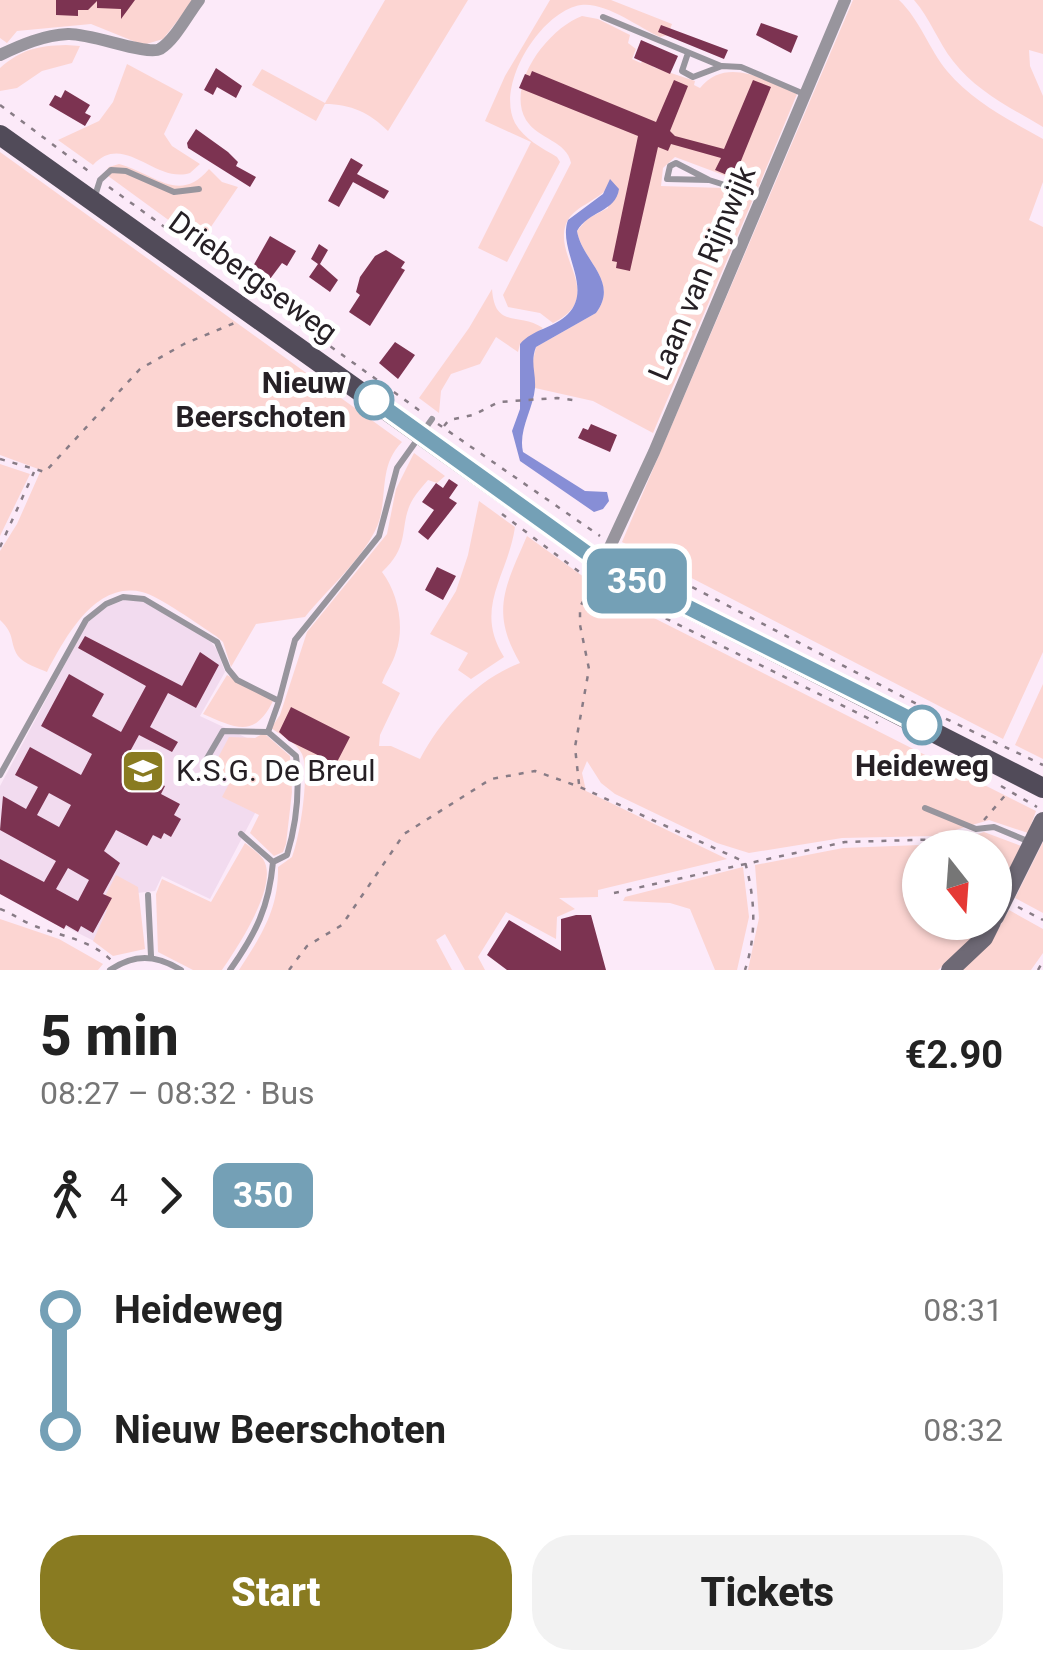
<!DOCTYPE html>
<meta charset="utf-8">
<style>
body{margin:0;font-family:Roboto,sans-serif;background:#f2f2f2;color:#222;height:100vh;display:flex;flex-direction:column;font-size:38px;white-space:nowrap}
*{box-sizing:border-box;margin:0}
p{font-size:32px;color:#767676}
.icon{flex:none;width:55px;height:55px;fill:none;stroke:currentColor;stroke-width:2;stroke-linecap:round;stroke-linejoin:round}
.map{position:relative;height:970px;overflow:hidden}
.side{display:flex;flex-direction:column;background:#fff;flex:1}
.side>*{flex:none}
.badge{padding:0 20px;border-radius:15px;font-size:35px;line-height:65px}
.needle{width:65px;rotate:163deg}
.fabs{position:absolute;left:902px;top:830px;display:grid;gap:20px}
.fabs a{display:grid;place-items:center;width:110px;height:110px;border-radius:50%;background:#fff;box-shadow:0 2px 8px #0004;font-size:50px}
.map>.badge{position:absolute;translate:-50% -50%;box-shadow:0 0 0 5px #fff}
.legs{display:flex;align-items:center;gap:15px;height:110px;padding:0 40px;font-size:32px}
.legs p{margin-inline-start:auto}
.headline{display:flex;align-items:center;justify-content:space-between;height:170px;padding:0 40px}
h1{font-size:55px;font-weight:800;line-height:75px}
.cta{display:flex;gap:20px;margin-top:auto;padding:20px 40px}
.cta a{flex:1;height:115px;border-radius:40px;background:#897b21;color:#fff;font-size:40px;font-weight:800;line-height:115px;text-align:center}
.cta a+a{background:#f2f2f2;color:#222}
ul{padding:0 40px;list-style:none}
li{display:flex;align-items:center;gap:35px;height:120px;font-size:38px}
li i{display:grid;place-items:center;width:15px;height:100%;margin:0 12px;background:currentColor}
li i::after{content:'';width:25px;height:25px;margin:-12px;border:8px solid;border-radius:50%;background:#fff}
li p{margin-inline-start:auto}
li:first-child i{background:linear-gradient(#0000 50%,currentColor 0)}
li:last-child i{background:linear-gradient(currentColor 50%,#0000 0)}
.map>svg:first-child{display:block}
.built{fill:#f2dbef}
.green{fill:#fcd5d2}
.water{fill:#878ed6}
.building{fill:#7c3351;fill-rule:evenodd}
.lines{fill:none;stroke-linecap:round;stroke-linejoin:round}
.path{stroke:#887c86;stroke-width:2.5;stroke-dasharray:5 8;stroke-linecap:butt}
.lane{stroke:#98959d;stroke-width:6}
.street{stroke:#98959d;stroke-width:12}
.secondary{stroke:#6e6975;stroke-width:18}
.primary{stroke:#514b59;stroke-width:20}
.line-1-casing{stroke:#fff;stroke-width:22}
.line-1{stroke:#74a0b6;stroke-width:15}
.stop-1-dot{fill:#fff;stroke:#74a0b6;stroke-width:5}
.labels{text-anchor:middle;stroke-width:10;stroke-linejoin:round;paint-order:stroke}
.street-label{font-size:30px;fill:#262025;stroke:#fff}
.stop-label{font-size:30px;font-weight:bold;fill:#262025;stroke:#fff;text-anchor:end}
.poi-label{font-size:30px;fill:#262025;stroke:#fff;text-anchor:start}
</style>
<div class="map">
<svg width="1043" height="970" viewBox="0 0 1043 970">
<rect width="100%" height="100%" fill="#fceaf9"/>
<path class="built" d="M124 600 147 602 211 642 217 650 225 672 200 716 285 756 210 899 162 876 155 891 137 893 108 948 0 894V786L87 623 107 607Z"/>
<path class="green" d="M0 0H194L163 39 143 45 91 24 17 31 7 43 0 38Z
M385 0H468L388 131C370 113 351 104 325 104L316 121 252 85 262 69 325 103Z
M550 0H611L672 24 668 35 660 37C638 27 606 2 581 5 541 11 495 85 515 123 524 139 542 148 557 157L560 162 507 262 478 248 531 142 485 121 505 76Z
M853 0H899C920 20 929 49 947 71 973 102 1009 120 1043 139V182L1029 220 1043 227V652L1003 739 622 542Z
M914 0H1043V54L1029 50 1030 66 1043 96V127C1011 108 976 91 953 61 938 42 930 18 914 0Z
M582 16 598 19 630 35 628 43 636 49 632 59 641 63 647 53 656 57 653 67 695 81 694 85 700 88C727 55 767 81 797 94L758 188 675 157 663 168 661 186 723 188 753 199 653 433 593 401 535 388 532 365 536 347 596 313C620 281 582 261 577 231L587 219 608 208V187C597 202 573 206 566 224 553 259 607 296 553 323L540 313 508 307 503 295 571 163C567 141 538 139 526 120 505 84 549 28 582 16Z
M66 45 80 46 72 63 42 71 17 88 0 91V68C22 49 37 46 66 45Z
M127 64 183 94 164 134 172 146 200 164 190 173C155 184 124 131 93 165L58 140 99 121 113 102Z
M0 152 402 442C376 468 390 502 375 531 360 561 326 591 305 617L256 624 231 667 223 642 216 636C199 625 159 596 142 592 95 581 65 638 47 672 38 668 24 664 18 656 9 642 16 635 0 620V551L17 524 41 470 0 455Z
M119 164C154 173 179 205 209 169L222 182 238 187 200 243 104 173 109 167Z
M492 289C495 330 518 311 543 328L520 344 518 352 496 337 480 364 451 374 441 391 439 413 419 398 469 328Z
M414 453 445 476 437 483 428 480C423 486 417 492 413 499 398 524 412 545 382 572 398 593 405 627 396 652 393 663 386 672 382 683L400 693 380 735 379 746H391L420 759C442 718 476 680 520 663 490 612 505 587 527 536L595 585 652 617 1036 811 1028 833 989 820 935 836 842 838 749 853 717 843 615 794 601 783 587 761 582 773 586 791 727 859 598 890V897L559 898 575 909 557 917 556 939 506 912 478 957 485 970H465L445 934 436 940 452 970H239C261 936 279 909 278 867L292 857C300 837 310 773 302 754 297 743 281 735 271 728L280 715 307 632 387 534 396 489Z
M0 464 30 474 0 536Z
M479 501 515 527C508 576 473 608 504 657L471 679 458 670 468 653 430 634 456 591 468 555Z
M227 675 273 701C254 739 236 728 203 714Z
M1043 684V759L1015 745Z
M264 733 290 756 292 792 286 844 283 852 274 856 250 833 259 815 222 797 231 780 212 769 229 737 255 738Z
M984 832 1021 846 995 896V848H920V922L981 923 968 943 938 970H748L759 918 755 865 843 848 945 844Z
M1043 842V913L1015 898Z
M245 843C250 847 259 853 263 859 280 884 237 948 222 970H193L158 952 156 894 162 879 211 902Z
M743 867 749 917 737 970H715L690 909 670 903 623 901 625 897Z
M116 875 138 887 145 949 113 956 93 941 107 910 100 906Z
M1009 910 1043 929V953L1031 970H962L994 937Z
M0 919 59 939 103 964 98 970H0Z"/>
<path class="water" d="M610 179 619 189C616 212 588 211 577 231 582 261 620 281 596 313L536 347C530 362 536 373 535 388 533 410 518 430 523 452L585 491 607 492 609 501 603 509 594 512 520 461 512 431 520 409V344C533 329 554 328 568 314 594 287 557 250 568 220L603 194Z"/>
<path class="building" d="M56 0H135L121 19V9L97 8V1L88 10H78V16L56 15Z
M761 23 798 36 791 53 756 35Z
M661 25 728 50 724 59 658 32Z
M641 40 678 56 670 74 634 58Z
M216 68 242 86 236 98 217 87 213 95 204 90Z
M532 71 656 122 674 80 688 86 670 131 675 136 724 149 753 80 771 87 734 178 715 170 721 158 671 144 668 151 658 147 630 271 616 268 617 262 612 261 638 136 519 88 525 74 530 76Z
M65 90 90 105 85 113 91 116 85 126 49 105 55 95 61 98Z
M196 129 228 152 238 162 236 166 256 177 250 187 188 148 187 143Z
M351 158 363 165 357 174 389 191 384 199 353 182 339 207 328 201Z
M270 236 296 251 287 266 282 263 270 279 252 268Z
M319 244 328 250 320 264 338 280 330 292 309 277 318 264 311 259Z
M386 250 405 262 401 268 405 270 370 326 349 312 360 295 356 292 360 277 375 256Z
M395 342 415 355 398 379 379 363Z
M591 424 617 435 610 452 578 438 583 428 588 430Z
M449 479 458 485 449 498 457 503 428 540 418 532 434 510 422 502 436 483 443 488Z
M437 567 456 576 443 600 425 590Z
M85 636 182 686 200 652 219 665 196 708 168 693 150 727 178 742 172 752 139 735 127 757 163 776 159 783 165 786 161 794 180 804 174 815 181 819 171 837 164 833 161 839 153 835 147 846 116 830 104 851 120 863 103 894 112 898 93 933 81 926 78 932 66 925 64 929 0 894V859L44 882 56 861 0 830 3 796 26 809 38 787 15 775 30 747 81 775 92 754 41 726 69 674 104 694 92 716 121 732 146 686 78 648ZM49 793 71 805 59 827 37 815ZM68 868 89 880 78 901 56 889Z
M291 707 350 737 336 764 289 741 279 732Z
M576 915H591L606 970H507L487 955 509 920 561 951V919Z"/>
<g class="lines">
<path class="path" d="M0 105 91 173
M109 187 423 413
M438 424 600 536
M444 426 449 420 473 415 499 402 557 398 580 401
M0 459 45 472 140 369 184 344 237 322
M502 514 594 583 878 723
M0 547 34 472
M623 551 938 715 1043 765
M579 784 575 747 589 669 580 625V607L593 583
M1001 786 1037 807
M984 820 1008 792
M614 893 845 842 947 839 961 834
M1018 907 1043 920
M0 909C11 913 19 919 30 924 58 936 88 938 111 960
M289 970 307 946 342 925 404 834 491 779 535 771 580 787 745 862C755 898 757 934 745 970
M1038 970 1043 961"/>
<path class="lane" d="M603 17 721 66
M688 53 682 71 693 77 722 66 741 67 804 94
M709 180 667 179 670 166 676 163 709 180 760 196
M94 199 100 180 111 170 126 171 174 192 199 189
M279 701 295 640 379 536 397 468 432 419
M206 760 223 731 268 732
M0 775 86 620 106 604 123 597 144 599 217 642 228 669 237 680 279 701 268 732 296 756C300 790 297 822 287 855L273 862C269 907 256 933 230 970
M925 808 976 829 994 827 1030 842
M241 834 273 862
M148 895 151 956
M110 970C134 954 155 954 181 970"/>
<path class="street" d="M0 55C21 45 44 35 68 34 91 33 147 56 160 49 175 40 188 14 199 0
M602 564 654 452 845 0"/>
<path class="secondary" d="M995 917 1043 821
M950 970 984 938 992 922"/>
<path class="primary" d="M0 135 602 564 1043 788"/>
</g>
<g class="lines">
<g class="line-1-casing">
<path id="line-1" d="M374 400 602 564 922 725"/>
</g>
<use href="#line-1" class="line-1"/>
</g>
<defs>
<g id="school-square" transform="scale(2.25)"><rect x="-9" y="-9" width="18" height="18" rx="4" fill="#897b21" stroke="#fff"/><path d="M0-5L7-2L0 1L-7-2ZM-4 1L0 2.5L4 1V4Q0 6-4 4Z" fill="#fff"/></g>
</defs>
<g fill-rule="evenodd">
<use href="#school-square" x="143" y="771"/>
</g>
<g class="stop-1-dot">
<circle cx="374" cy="400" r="18"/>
<circle cx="922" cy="725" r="18"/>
</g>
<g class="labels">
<g class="street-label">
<text transform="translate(702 273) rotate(-67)" y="10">Laan van Rijnwijk</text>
<text transform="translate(253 277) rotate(36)" y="10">Driebergseweg</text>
</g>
<g class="stop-label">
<text x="346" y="393">Nieuw<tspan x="346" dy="34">Beerschoten</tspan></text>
<text x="922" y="776" text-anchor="middle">Heideweg</text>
</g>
<g class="poi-label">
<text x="176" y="781">K.S.G. De Breul</text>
</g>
</g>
</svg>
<div class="fabs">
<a><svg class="needle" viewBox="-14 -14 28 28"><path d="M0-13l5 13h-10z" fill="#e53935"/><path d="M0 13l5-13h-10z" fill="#767676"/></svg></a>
</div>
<b class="badge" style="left:637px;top:581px;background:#74a0b6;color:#fff">350</b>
</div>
<section class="side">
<div class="headline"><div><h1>5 min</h1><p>08:27 – 08:32 · Bus</p></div><b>€2.90</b></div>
<div class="legs"><svg class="icon" aria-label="walk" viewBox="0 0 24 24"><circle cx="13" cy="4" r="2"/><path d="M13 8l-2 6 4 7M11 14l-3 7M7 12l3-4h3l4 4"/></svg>4<svg class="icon" aria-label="forward" viewBox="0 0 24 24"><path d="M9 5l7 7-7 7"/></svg><b class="badge" style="background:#74a0b6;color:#fff">350</b></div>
<ul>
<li><i style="color:#74a0b6"></i><b>Heideweg</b><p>08:31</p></li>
<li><i style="color:#74a0b6"></i><b>Nieuw Beerschoten</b><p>08:32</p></li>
</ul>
<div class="cta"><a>Start</a><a>Tickets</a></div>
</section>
